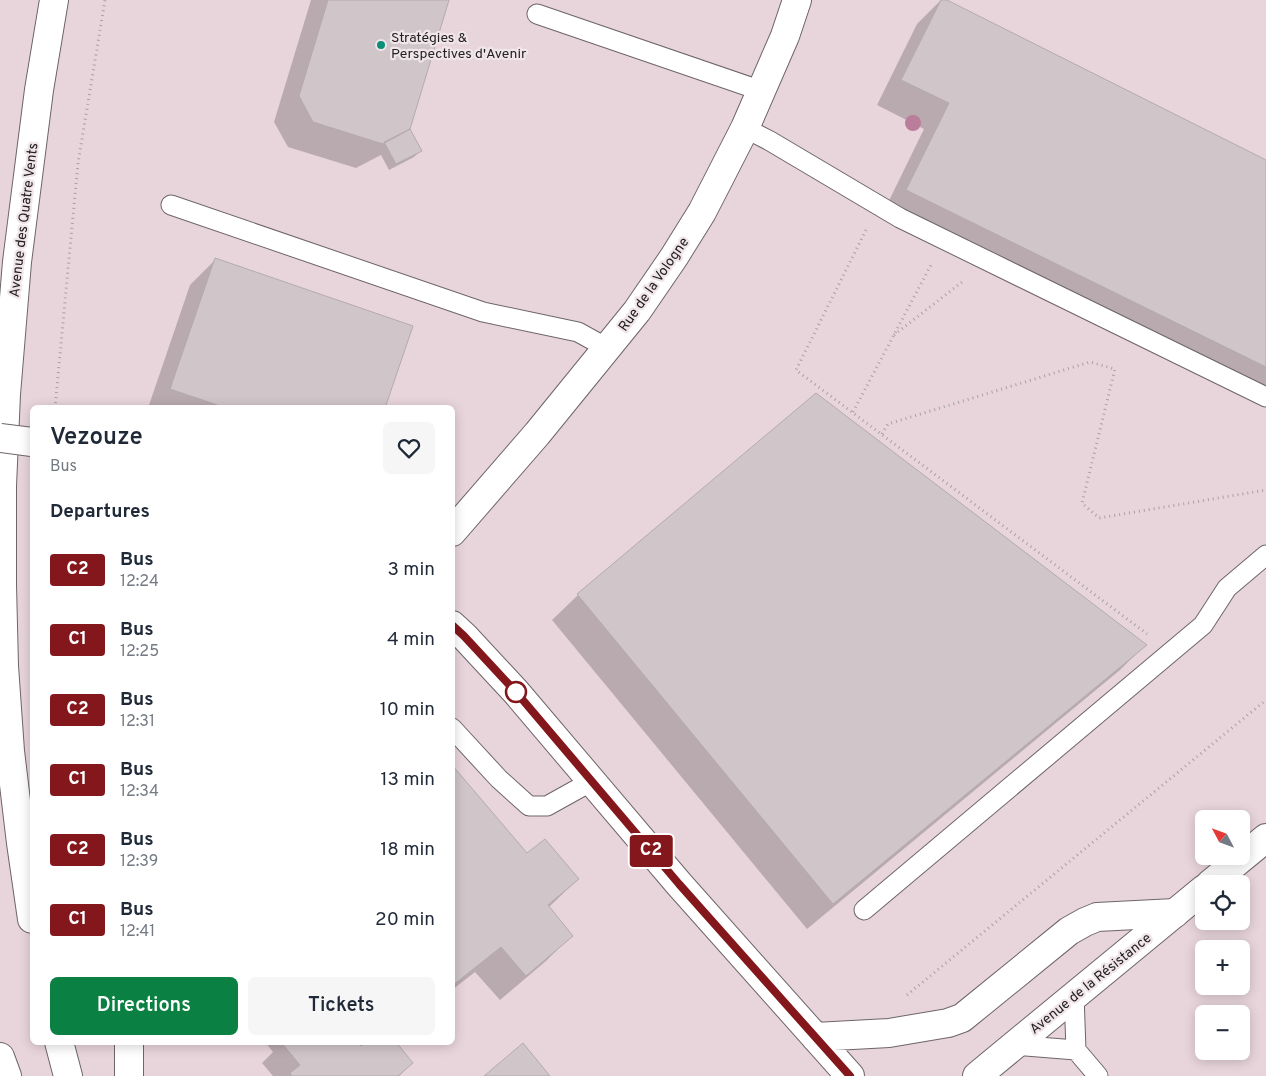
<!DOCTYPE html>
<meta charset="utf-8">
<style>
body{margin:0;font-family:Overpass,sans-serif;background:#f6f6f7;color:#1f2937;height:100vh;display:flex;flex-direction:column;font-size:19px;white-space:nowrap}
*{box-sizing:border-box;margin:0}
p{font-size:16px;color:#747a83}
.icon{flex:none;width:28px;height:28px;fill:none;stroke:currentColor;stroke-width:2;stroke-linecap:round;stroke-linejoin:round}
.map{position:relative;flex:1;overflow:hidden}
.sheet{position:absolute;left:30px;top:405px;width:425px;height:640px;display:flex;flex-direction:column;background:#fff;border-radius:8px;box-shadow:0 2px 12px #0003}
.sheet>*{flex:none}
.badge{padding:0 10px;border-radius:4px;font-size:18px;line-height:32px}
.needle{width:32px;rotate:311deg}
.tools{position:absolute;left:1195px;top:810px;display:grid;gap:10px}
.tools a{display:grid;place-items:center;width:55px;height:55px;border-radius:8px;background:#fff;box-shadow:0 2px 12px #0003;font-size:25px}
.map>.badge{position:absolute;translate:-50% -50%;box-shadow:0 0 0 2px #fff}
h2{padding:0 20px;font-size:19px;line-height:45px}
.round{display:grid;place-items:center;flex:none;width:52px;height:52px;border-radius:8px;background:#f6f6f7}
.overview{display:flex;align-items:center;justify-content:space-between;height:85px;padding:0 20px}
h1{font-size:24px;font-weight:600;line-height:38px}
.button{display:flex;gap:10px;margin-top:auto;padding:10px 20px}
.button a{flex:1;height:58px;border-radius:8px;background:#0b8043;color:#fff;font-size:20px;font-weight:600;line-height:58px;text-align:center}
.button a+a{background:#f6f6f7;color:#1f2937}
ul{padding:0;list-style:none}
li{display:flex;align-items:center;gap:15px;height:70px;padding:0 20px}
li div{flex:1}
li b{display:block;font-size:19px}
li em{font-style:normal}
li .badge{min-width:55px;font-weight:700;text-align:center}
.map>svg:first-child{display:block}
.built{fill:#e8d5db;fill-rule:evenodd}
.shadow{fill:#0003}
.building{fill:#d0c6c9;stroke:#b4aaae}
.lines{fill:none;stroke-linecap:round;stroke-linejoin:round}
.lane-casing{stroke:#6e6568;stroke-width:21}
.street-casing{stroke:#6e6568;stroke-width:30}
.secondary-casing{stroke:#6e6568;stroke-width:30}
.primary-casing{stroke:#6e6568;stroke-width:30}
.path{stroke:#a8a0a3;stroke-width:3;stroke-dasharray:1 4;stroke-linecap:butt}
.lane{stroke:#fff;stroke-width:19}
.street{stroke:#fff;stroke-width:28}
.secondary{stroke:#fff;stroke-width:28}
.primary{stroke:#fff;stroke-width:28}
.street-bridge-casing{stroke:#6e6568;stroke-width:30;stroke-linecap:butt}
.street-bridge{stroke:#fff;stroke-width:28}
.tree{fill:#ba7e9a}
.line-casing{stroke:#fff;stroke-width:11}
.line{stroke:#83171b;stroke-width:8}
.poi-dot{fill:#0b8f77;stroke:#f0e5e9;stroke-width:2}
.stop-dot{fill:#fff;stroke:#83171b;stroke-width:2.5}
.labels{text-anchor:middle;stroke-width:4.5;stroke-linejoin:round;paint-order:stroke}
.poi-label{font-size:14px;fill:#242122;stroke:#f0e5e9;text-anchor:start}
.street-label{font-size:14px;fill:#242122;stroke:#f0e5e9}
</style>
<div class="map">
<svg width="1266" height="1076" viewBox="0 0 1266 1076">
<rect width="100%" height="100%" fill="#f0e5e9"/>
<path class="built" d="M0 0H1266V1076H0ZM32 408H452V1042H32ZM1204 819H1241V856H1204ZM1204 884H1241V921H1204ZM1204 949H1241V986H1204ZM1204 1014H1241V1051H1204Z"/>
<path class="shadow" d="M311 0H448L409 129 420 151 414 157 389 170 381 155 356 168 288 147 274 122Z
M941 0H944L1266 162V405L882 215 924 129 877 105 917 24Z
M215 260 384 408H148L190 285Z
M578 595 1145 645 1120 670 807 929 552 620Z
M452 767 527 855 578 879 548 908 571 936 546 961 500 1000 475 972 452 990Z
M265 1042H356L360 1048 412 1063 399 1076H273L262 1063 273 1052Z"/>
<path class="building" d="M328 0H449L410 129 383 144 313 122 299 96Z
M941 0H947L1266 160V367L906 190 949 103 901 80Z
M410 129 422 151 396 164 384 142Z
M215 258 413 326 385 408H226L170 389Z
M816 393 1147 645 833 904 577 594Z
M452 765 527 853 545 839 579 879 548 905 573 936 526 976 501 947 452 986Z
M281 1042H358L361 1046 366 1042H396L413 1063 398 1076H292L290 1073 300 1065Z
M523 1043 550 1076H484Z"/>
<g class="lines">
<g class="lane-casing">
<path id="lane" d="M537 14 762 91
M745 128 770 141 900 218 1266 397
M171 205 483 312 578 332 607 348
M452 728 499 779 529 806H547L592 781
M864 910 1203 625 1227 588 1266 555
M1074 995 1076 1050 1098 1076
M1014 1045 1076 1050"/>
</g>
<g class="street-casing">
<path id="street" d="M452 532 537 434 637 311 674 257 702 212 745 128 785 36 797 0
M452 625 464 636 516 692 679 884 850 1076
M815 1037 889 1033 948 1023 962 1018 1069 931 1085 922 1097 917 1175 913"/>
</g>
<g class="secondary-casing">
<path id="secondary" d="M1210 884 1266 838
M977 1076 1204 889"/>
</g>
<g class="primary-casing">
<path id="primary" d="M32 919 21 843 10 751 4 666 2 585V486L6 394 17 262 39 90 54 0
M59 1042 68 1076
M0 1057 7 1076
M129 1076V1042"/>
</g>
<path class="path" d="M866 230 796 370 1147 634
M894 335 962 282
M55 408 78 163 105 0
M853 412 931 265
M882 434 888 424 1090 362 1115 369 1082 503 1099 518 1266 490
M907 995 1266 700"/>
<use href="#lane" class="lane"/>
<use href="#street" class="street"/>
<use href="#secondary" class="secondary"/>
<use href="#primary" class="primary"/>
<g class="street-bridge-casing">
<path id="street-bridge" d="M0 438 32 442"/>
</g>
<use href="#street-bridge" class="street-bridge"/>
</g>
<circle class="tree" cx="913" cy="123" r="8"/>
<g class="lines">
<g class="line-casing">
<path id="line" d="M452 625 464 636 516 692 679 884 850 1076"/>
</g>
<use href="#line" class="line"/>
</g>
<circle class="poi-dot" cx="381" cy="45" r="5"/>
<circle class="stop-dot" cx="516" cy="692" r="10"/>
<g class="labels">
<g class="poi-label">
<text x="391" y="42">Stratégies &amp;<tspan x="391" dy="16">Perspectives d'Avenir</tspan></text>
</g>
<g class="street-label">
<text transform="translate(23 220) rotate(-83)" y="5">Avenue des Quatre Vents</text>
<text transform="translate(653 284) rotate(-55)" y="5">Rue de la Vologne</text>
<text transform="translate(1090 983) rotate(-39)" y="5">Avenue de la Résistance</text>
</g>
</g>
</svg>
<div class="tools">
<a><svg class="needle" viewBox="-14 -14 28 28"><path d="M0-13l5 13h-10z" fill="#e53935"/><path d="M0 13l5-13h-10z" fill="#747a83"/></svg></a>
<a><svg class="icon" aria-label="locate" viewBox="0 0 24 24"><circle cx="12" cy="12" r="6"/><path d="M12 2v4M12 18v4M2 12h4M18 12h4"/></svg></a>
<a>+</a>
<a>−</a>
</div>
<b class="badge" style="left:651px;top:851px;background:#83171b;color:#fff">C2</b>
<section class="sheet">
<div class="overview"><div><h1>Vezouze</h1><p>Bus</p></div><a class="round"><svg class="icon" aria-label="heart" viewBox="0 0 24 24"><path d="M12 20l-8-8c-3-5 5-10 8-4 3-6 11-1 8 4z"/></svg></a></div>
<h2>Departures</h2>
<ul>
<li><span class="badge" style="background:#83171b;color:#fff">C2</span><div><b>Bus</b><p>12:24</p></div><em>3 min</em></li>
<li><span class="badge" style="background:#83171b;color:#fff">C1</span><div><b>Bus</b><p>12:25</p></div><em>4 min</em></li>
<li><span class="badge" style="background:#83171b;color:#fff">C2</span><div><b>Bus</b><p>12:31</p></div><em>10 min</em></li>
<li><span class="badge" style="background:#83171b;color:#fff">C1</span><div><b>Bus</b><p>12:34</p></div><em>13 min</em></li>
<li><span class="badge" style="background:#83171b;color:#fff">C2</span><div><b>Bus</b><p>12:39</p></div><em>18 min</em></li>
<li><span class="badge" style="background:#83171b;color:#fff">C1</span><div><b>Bus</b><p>12:41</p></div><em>20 min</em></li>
</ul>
<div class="button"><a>Directions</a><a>Tickets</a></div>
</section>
</div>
